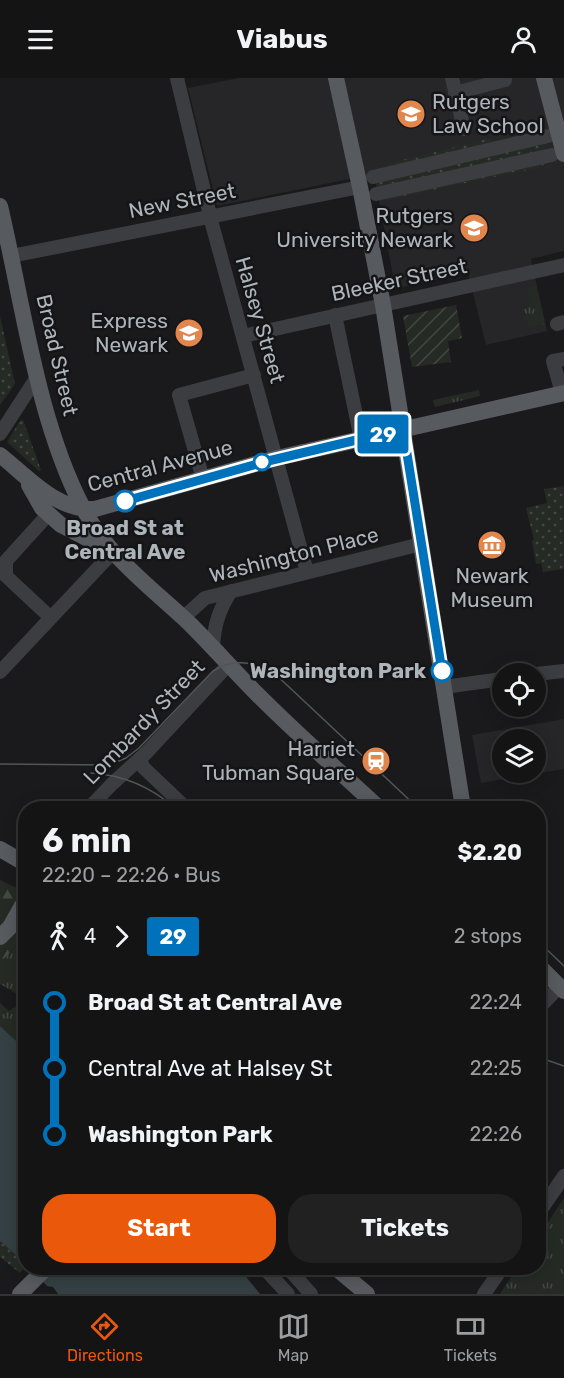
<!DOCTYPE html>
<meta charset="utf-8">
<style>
body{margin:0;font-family:Rubik,sans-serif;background:#212122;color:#f1f3f6;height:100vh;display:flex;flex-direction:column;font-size:22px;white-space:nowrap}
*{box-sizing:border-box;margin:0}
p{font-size:20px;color:#9d9ea0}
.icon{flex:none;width:33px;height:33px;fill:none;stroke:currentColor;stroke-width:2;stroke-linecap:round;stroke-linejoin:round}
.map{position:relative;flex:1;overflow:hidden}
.details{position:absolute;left:18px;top:723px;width:528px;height:474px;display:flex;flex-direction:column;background:#141415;border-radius:24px;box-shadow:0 3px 15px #0003,0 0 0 2px #333334}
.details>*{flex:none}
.badge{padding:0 12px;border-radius:4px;font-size:21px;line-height:39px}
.fabs{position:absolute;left:492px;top:585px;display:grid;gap:12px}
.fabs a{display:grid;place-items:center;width:54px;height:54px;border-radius:50%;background:#141415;box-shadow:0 3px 15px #0003,0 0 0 2px #333334;font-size:30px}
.map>.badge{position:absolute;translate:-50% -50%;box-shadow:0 0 0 3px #fff}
.legs{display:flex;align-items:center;gap:9px;height:66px;padding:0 24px;font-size:20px}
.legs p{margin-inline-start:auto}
.headline{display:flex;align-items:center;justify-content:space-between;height:102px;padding:0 24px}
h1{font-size:33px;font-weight:700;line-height:45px}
.cta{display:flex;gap:12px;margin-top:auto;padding:12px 24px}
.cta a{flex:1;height:69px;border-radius:24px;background:#ea580c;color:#fff;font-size:24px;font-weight:700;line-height:69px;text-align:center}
.cta a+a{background:#212122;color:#f1f3f6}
ul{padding:0 24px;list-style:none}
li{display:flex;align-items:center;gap:21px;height:66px;font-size:22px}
li i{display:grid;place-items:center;width:9px;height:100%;margin:0 8px;background:currentColor}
li i::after{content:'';width:15px;height:15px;margin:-8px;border:4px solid;border-radius:50%;background:#141415}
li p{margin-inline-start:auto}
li:first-child i{background:linear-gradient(#0000 50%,currentColor 0)}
li:last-child i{background:linear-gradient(currentColor 50%,#0000 0)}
header{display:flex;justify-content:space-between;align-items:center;height:78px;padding:0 24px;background:#141415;font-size:27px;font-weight:700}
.menu{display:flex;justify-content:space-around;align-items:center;height:84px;border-top:2px solid #333334;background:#141415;font-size:16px;color:#9d9ea0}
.menu a{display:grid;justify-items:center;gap:3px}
.menu .active{color:#ea580c}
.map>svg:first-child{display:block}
.built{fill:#262628;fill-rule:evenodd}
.grass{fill:url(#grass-tufts)}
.forest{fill:url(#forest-firs)}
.park{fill:url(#park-dots)}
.garden{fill:url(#garden-furrows)}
.water{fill:#344043}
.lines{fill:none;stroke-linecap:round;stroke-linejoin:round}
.minor{stroke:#3b3d40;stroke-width:14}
.major{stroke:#575b5f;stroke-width:16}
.tram{stroke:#525659;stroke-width:1.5}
.line-1-casing{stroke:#fff;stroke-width:14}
.line-1{stroke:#0072bc;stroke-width:9}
.stop-1-dot{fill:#fff;stroke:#0072bc;stroke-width:3}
.labels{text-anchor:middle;stroke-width:5;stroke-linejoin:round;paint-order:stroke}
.poi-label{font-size:21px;fill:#adb5ba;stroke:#151517;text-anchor:end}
.street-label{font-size:21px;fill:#adb5ba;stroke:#151517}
.stop-label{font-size:21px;font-weight:bold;fill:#adb5ba;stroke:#151517}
</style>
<header><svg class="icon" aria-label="menu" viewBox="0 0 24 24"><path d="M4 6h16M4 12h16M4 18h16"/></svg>Viabus<svg class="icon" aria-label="person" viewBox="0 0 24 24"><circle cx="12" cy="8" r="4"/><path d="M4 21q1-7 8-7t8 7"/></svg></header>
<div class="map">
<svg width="564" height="1216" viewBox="0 0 564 1216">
<defs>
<pattern id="grass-tufts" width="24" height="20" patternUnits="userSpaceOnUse" patternTransform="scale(1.5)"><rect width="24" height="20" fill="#252b24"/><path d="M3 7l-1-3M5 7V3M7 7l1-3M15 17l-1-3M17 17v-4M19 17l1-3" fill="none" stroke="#424842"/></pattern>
<pattern id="forest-firs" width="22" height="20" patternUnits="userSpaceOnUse" patternTransform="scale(1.5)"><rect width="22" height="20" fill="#252b24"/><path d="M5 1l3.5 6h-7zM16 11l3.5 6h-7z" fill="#424842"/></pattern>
<pattern id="park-dots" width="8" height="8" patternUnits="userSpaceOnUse" patternTransform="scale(1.5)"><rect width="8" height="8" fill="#252b24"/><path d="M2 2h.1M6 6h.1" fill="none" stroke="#424842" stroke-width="1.8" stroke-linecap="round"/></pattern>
<pattern id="garden-furrows" width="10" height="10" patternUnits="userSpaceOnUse" patternTransform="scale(1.5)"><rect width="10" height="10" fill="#252b24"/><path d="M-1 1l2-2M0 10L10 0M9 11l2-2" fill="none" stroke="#424842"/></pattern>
</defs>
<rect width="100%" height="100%" fill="#1a1a1c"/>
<path class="built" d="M239 0H564V173L531 181 547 253 486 267 468 195 398 210 395 208 374 96 217 128 188 10Z
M564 641V691L481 705 472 657ZM502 662H536V694H502Z"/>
<path class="grass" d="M536 208 545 246 529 249 524 231 531 228 527 210Z
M479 312 480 318 435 329 433 322Z
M25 859 26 956 22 960 25 963V971L0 948V925L9 933 21 925 22 919 0 906V885Z
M564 1120V1216H500L517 1190H538L539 1158Z"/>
<path class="forest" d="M0 802 23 813 6 845 0 851Z
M23 843 25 859 0 885V865L11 858Z"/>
<path class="park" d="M540 48 548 82 541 89 380 123 375 95 389 89 390 85 492 60 493 64 517 58V54Z
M0 238 15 306 0 327Z
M23 342 41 392 39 393 7 364 20 343Z
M564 408V491L543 494 541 485 536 486 532 463 534 462 526 430 547 425 544 411Z
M0 1163 25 1185V1189L20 1195 0 1179Z"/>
<path class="garden" d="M456 227 462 260 448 263 451 284 412 289 403 238Z"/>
<path class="water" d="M0 948 25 971V1185L0 1163Z
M30 1190H239L260 1216H58L53 1209 47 1208Z"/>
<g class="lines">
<path class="minor" d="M177 0 212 146 307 494
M452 0 464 51
M455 15 505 2
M373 99 548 58
M376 116 552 77
M11 178 360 109
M335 237 361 361
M557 246 564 244
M243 258 564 187
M562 315 553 283 564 281
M0 356 37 299
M203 401 179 317 254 297
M46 434 44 441 6 483V498L51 540
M183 540 205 520 421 466
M213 570C214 547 219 532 231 513
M0 594 113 474
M536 596 564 593
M444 609 502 601
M139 681 144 690 186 730
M89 730 112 706 146 675 229 586
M538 931 560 908
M538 1136 564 1098
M264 1190 288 1216
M288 1190 311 1216
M484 1216 502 1190"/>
<path class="major" d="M336 0 360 109 383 227 463 730
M544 0 564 76
M0 128C23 225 37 342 83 430 107 478 152 510 190 546 214 570 236 595 259 618 298 657 339 693 379 730
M0 377C28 399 56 433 95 431L277 380 564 315
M29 407 42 430 61 447 109 472
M0 771 26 786
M0 859 10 849 26 821
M538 887 564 913
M336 1190 367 1216
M20 1216 46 1190"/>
<path class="tram" d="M0 686 109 687 126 680 139 670 213 593C233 580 252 584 272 593L418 730
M91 695C123 697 151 709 175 730
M538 863 564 888
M538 979 564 988"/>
</g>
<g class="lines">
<g class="line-1-casing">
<path id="line-1" d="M125 423 268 383 403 351 442 593"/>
</g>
<use href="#line-1" class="line-1"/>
</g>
<defs>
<g id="university-disc" transform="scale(1.5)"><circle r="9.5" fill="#e1864d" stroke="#151517"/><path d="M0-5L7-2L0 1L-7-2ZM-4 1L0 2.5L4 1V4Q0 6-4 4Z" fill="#fff"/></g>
<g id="school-disc" transform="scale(1.5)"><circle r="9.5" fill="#e1864d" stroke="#151517"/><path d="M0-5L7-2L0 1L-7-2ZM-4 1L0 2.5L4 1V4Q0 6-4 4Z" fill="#fff"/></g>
<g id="museum-disc" transform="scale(1.5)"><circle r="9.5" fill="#e1864d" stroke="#151517"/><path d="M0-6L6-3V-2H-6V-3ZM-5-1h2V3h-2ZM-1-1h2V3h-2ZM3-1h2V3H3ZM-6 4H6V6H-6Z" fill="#fff"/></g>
<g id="station-disc" transform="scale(1.5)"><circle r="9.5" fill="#e1864d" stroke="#151517"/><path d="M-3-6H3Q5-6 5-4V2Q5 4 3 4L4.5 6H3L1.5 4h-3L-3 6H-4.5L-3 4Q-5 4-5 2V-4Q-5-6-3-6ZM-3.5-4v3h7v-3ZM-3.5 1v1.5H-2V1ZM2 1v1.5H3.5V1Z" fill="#fff"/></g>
</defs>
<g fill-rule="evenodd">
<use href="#university-disc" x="411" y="36"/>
<use href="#university-disc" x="474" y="150"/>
<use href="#school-disc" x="189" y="255"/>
<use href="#museum-disc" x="492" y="467"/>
<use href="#station-disc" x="376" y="683"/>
</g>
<g class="stop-1-dot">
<circle cx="262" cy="384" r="8"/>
<circle cx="125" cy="423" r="10"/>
<circle cx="442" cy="593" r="10"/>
</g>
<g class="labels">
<g class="poi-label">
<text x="432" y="31" text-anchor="start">Rutgers<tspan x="432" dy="24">Law School</tspan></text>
<text x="453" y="145">Rutgers<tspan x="453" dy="24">University Newark</tspan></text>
<text x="168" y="250">Express<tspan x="168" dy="24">Newark</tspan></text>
<text x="492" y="505" text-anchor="middle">Newark<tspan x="492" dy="24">Museum</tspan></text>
<text x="355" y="678">Harriet<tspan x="355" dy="24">Tubman Square</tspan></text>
</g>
<g class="street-label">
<text transform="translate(182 123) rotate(-11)" y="7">New Street</text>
<text transform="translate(399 202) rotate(-12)" y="7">Bleeker Street</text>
<text transform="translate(260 242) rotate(74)" y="7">Halsey Street</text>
<text transform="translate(57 277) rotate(77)" y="7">Broad Street</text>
<text transform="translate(160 388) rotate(-15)" y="7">Central Avenue</text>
<text transform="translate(294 477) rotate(-14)" y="7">Washington Place</text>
<text transform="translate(144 644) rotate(-46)" y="7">Lombardy Street</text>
</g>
<g class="stop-label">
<text x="125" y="457">Broad St at<tspan x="125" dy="24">Central Ave</tspan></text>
<text x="426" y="600" text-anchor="end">Washington Park</text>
</g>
</g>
</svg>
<div class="fabs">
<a><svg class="icon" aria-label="locate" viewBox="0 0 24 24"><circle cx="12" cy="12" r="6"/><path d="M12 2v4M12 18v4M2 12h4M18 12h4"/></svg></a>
<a><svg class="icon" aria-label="layers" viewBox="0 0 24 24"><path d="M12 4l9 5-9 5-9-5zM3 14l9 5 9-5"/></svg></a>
</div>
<b class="badge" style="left:383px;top:356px;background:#0072bc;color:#fff">29</b>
<section class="details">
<div class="headline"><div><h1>6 min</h1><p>22:20 – 22:26 · Bus</p></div><b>$2.20</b></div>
<div class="legs"><svg class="icon" aria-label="walk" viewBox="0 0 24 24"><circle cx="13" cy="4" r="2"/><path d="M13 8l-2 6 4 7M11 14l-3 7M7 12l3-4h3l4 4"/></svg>4<svg class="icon" aria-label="forward" viewBox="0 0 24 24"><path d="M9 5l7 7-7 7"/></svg><b class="badge" style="background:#0072bc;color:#fff">29</b><p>2 stops</p></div>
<ul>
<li><i style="color:#0072bc"></i><b>Broad St at Central Ave</b><p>22:24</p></li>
<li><i style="color:#0072bc"></i><span>Central Ave at Halsey St</span><p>22:25</p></li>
<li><i style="color:#0072bc"></i><b>Washington Park</b><p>22:26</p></li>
</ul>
<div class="cta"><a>Start</a><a>Tickets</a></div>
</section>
</div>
<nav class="menu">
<a class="active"><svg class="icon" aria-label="directions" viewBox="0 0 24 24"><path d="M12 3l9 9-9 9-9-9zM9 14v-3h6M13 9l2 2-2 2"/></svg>Directions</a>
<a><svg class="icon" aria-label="map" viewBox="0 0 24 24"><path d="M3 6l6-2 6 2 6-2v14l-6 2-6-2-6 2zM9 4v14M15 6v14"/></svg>Map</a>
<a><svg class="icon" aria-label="tickets" viewBox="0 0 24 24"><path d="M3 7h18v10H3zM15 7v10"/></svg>Tickets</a>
</nav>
